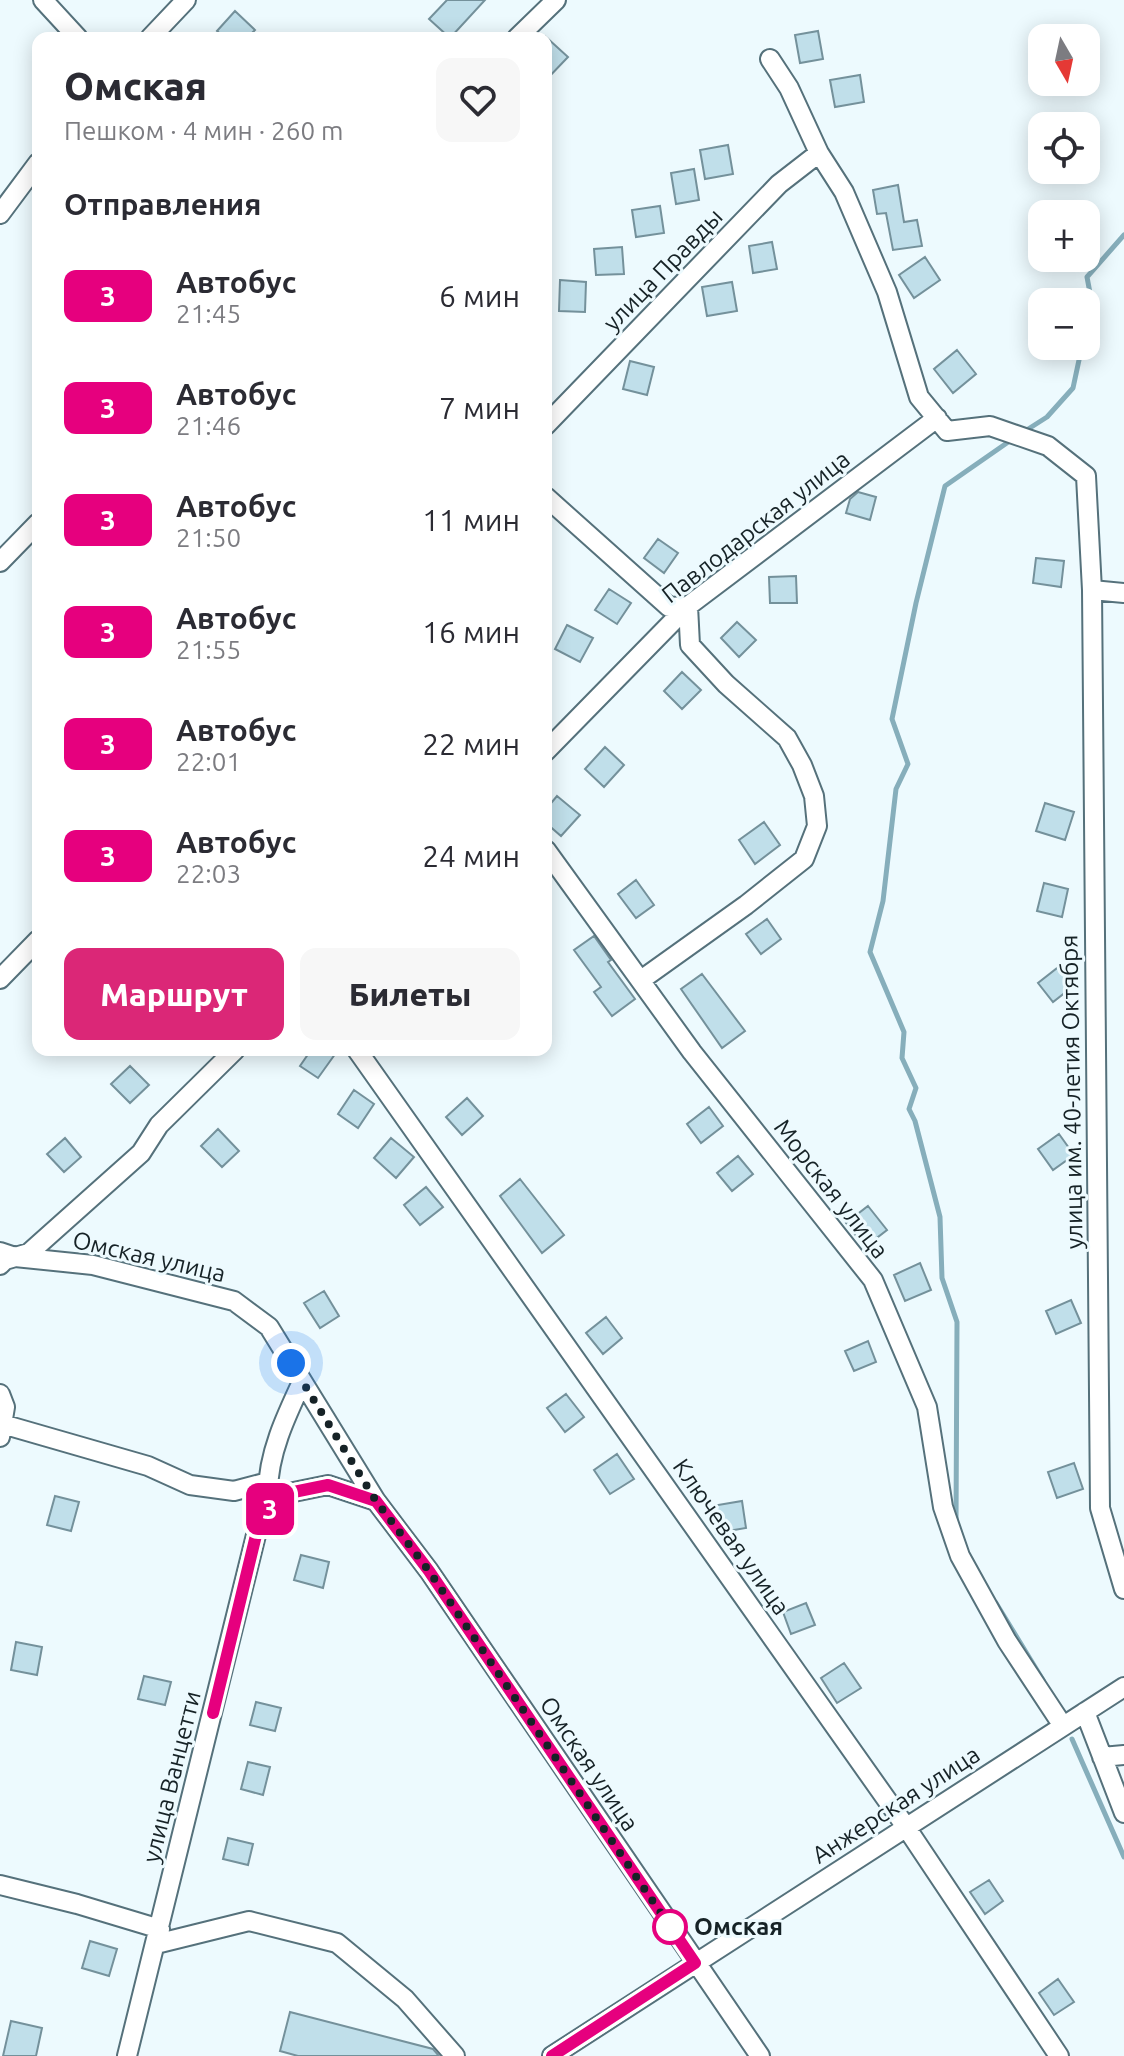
<!DOCTYPE html>
<html lang="ru">
<meta charset="utf-8">
<style>
body{margin:0;font-family:Ubuntu,sans-serif;background:#f7f7f7;color:#2b2b33;height:100vh;display:flex;flex-direction:column;font-size:30px;white-space:nowrap}
*{box-sizing:border-box;margin:0}
p{font-size:26px;color:#7c7c81}
.icon{flex:none;width:44px;height:44px;fill:none;stroke:currentColor;stroke-width:2;stroke-linecap:round;stroke-linejoin:round}
.map{position:relative;flex:1;overflow:hidden}
.details{position:absolute;left:32px;top:32px;width:520px;height:1024px;display:flex;flex-direction:column;background:#fff;border-radius:16px;box-shadow:0 4px 20px #0003}
.details>*{flex:none}
.badge{padding:0 16px;border-radius:12px;font-size:28px;line-height:52px}
.needle{width:52px;rotate:171deg}
.tools{position:absolute;left:1028px;top:24px;display:grid;gap:16px}
.tools a{display:grid;place-items:center;width:72px;height:72px;border-radius:16px;background:#fff;box-shadow:0 4px 20px #0003;font-size:40px}
.you{position:absolute;width:40px;height:40px;margin:-20px;border:6px solid #fff;border-radius:50%;background:#1a73e8;box-shadow:0 0 0 12px #1a73e833}
.map>.badge{position:absolute;translate:-50% -50%;box-shadow:0 0 0 4px #fff}
h2{padding:0 32px;font-size:30px;line-height:72px}
.round{display:grid;place-items:center;flex:none;width:84px;height:84px;border-radius:16px;background:#f7f7f7}
.summary{display:flex;align-items:center;justify-content:space-between;height:136px;padding:0 32px}
h1{font-size:38px;font-weight:800;line-height:60px}
.button{display:flex;gap:16px;margin-top:auto;padding:16px 32px}
.button a{flex:1;height:92px;border-radius:16px;background:#db2777;color:#fff;font-size:32px;font-weight:800;line-height:92px;text-align:center}
.button a+a{background:#f7f7f7;color:#2b2b33}
ul{padding:0;list-style:none}
li{display:flex;align-items:center;gap:24px;height:112px;padding:0 32px}
li div{flex:1}
li b{display:block;font-size:30px}
li em{font-style:normal}
li .badge{min-width:88px;font-weight:700;text-align:center}
.map>svg:first-child{display:block}
.lines{fill:none;stroke-linecap:round;stroke-linejoin:round}
.stream{stroke:#86aebb;stroke-width:5}
.building{fill:#c0dfea;stroke:#74919b;stroke-width:2}
.minor-casing{stroke:#55717b;stroke-width:22}
.minor{stroke:#fff;stroke-width:18}
.line-casing{stroke:#fff;stroke-width:18}
.line{stroke:#e6007e;stroke-width:12}
.walk{stroke:#162226;stroke-width:8;stroke-dasharray:0 14.4}
.stop-dot{fill:#fff;stroke:#e6007e;stroke-width:4}
.labels{text-anchor:middle;stroke-width:6;stroke-linejoin:round;paint-order:stroke}
.street-label{font-size:24px;fill:#162226;stroke:#edfafe}
.stop-label{font-size:24px;font-weight:bold;fill:#162226;stroke:#edfafe;text-anchor:start}
</style>
<div class="map">
<svg width="1124" height="2056" viewBox="0 0 1124 2056">
<rect width="100%" height="100%" fill="#edfafe"/>
<g class="lines">
<path class="stream" d="M1086 332 1093 309 1087 277 1124 235
M1022 433 1047 417 1073 388 1082 346
M956 1524 957 1322 942 1278 940 1217 915 1121 909 1109 916 1088 902 1058 904 1032 870 952 883 901 896 789 908 764 892 719 916 603 945 486 1014 438
M996 1603 1043 1680
M1072 1739 1124 1857"/>
</g>
<path class="building" d="M447 0H485L450 38 429 19Z
M235 11 255 30 247 38H225L217 31Z
M818 31 823 59 800 63 795 35Z
M546 37 568 57 546 80Z
M860 75 864 102 835 107 830 80Z
M728 145 733 174 705 179 700 150Z
M694 169 699 200 676 204 671 173Z
M898 185 904 222 917 220 922 246 893 250 886 213 877 214 873 190Z
M660 206 664 233 636 237 632 210Z
M772 242 777 269 753 273 749 246Z
M622 247 624 274 596 275 594 249Z
M925 257 940 280 914 298 899 275Z
M560 280 586 282 585 312 559 311Z
M732 282 737 311 707 316 702 287Z
M957 350 976 374 953 393 934 369Z
M630 361 654 367 647 395 623 389Z
M858 492 876 497 870 520 846 513 850 499Z
M658 539 678 553 664 573 644 558Z
M1036 558 1064 561 1061 587 1033 583Z
M796 576 797 603H770L769 577Z
M609 589 631 603 617 624 595 610Z
M737 622 756 640 739 657 721 638Z
M567 625 593 638 580 662 555 649Z
M682 672 701 690 682 709 664 691Z
M605 747 624 765 604 787 585 769Z
M557 796 580 815 561 836 546 823V809Z
M1045 803 1074 812 1065 840 1036 831Z
M764 822 780 845 755 864 739 840Z
M636 880 654 905 636 918 618 894Z
M1044 883 1068 889 1062 917 1037 911Z
M767 919 781 939 761 954 746 934Z
M594 936 611 960 608 962 635 999 612 1016 594 992 601 987 574 950Z
M1061 965 1076 984 1053 1002 1038 983Z
M702 974 745 1031 722 1048 681 989Z
M311 1050H338L318 1078 300 1066Z
M130 1066 149 1085 130 1103 111 1084Z
M354 1090 374 1104 358 1128 338 1114Z
M467 1098 483 1116 462 1135 446 1117Z
M709 1107 723 1126 701 1143 687 1124Z
M218 1129 239 1151 222 1167 201 1146Z
M1059 1134 1074 1155 1053 1170 1038 1149Z
M65 1138 81 1157 64 1172 47 1154Z
M391 1138 414 1157 396 1178 374 1158Z
M738 1156 753 1174 732 1191 717 1173Z
M520 1179 564 1235 542 1253 500 1196Z
M426 1187 443 1207 420 1225 404 1205Z
M868 1206 887 1230 865 1247 846 1223Z
M920 1263 931 1290 905 1301 894 1275Z
M324 1291 339 1316 320 1328 304 1303Z
M1071 1300 1081 1323 1056 1334 1046 1311Z
M606 1317 622 1338 603 1354 586 1333Z
M868 1341 876 1362 854 1371 845 1351Z
M566 1394 584 1417 565 1432 547 1408Z
M617 1454 634 1479 610 1494 594 1470Z
M1074 1463 1083 1489 1057 1498 1048 1472Z
M55 1496 79 1502 71 1531 47 1525Z
M742 1501 746 1528 716 1533 712 1506Z
M301 1555 329 1562 323 1588 294 1580Z
M806 1603 815 1625 791 1634 783 1612Z
M16 1642 42 1647 37 1675 11 1670Z
M844 1663 861 1688 837 1703 821 1678Z
M144 1676 171 1682 165 1705 138 1699Z
M256 1702 281 1708 275 1731 250 1725Z
M248 1762 270 1767 263 1795 241 1789Z
M228 1838 253 1844 248 1865 223 1859Z
M989 1880 1003 1901 985 1914 970 1892Z
M90 1941 117 1949 109 1976 82 1968Z
M1058 1979 1074 2002 1054 2015 1039 1993Z
M290 2012 433 2049 439 2056H298L280 2051Z
M11 2021 42 2028 36 2056H3Z"/>
<g class="lines">
<g class="minor-casing">
<path id="minor" d="M43 0 78 38
M150 38 186 0
M517 38 556 0
M770 59 789 88 819 153 844 192 887 292 919 397 947 431 990 426 1048 446 1086 476 1092 590 1124 593
M0 214 38 163
M546 425 779 184 819 153
M546 497 669 607 688 606 690 645 726 684 787 738 802 765 814 796 817 826 804 859 746 905 641 980
M0 562 38 523
M1092 590 1100 1508 1124 1589
M546 751 688 606 937 418
M546 850 692 1052 873 1280 927 1407 943 1507 960 1556 1007 1641 1063 1726
M0 979 38 940
M357 1050 906 1827 1059 2056
M0 1252 15 1257 93 1265 234 1301 269 1327 376 1501
M0 1265 5 1260 29 1253 141 1153 159 1125 235 1050
M0 1394 5 1407 0 1437
M2 1424 148 1466 190 1485 234 1491 268 1482
M268 1492C268 1454 286 1416 302 1382
M1085 1712 1124 1813
M1102 1757 1124 1755
M0 1885 77 1904 160 1929
M156 1944 249 1921 337 1943 405 1999 455 2056
M127 2056 258 1527 279 1495 328 1485 376 1501 429 1571 760 2056
M552 2056 1124 1687"/>
</g>
<use href="#minor" class="minor"/>
</g>
<g class="lines">
<g class="line-casing">
<path id="line" d="M213 1713 258 1527 279 1495 328 1485 376 1501 429 1571 695 1963 552 2056"/>
</g>
<use href="#line" class="line"/>
<path class="walk" d="M291 1363 376 1501 429 1571 677 1937 670 1927"/>
</g>
<circle class="stop-dot" cx="670" cy="1927" r="16"/>
<g class="labels">
<g class="street-label">
<text transform="translate(663 270) rotate(-46)" y="8">улица Правды</text>
<text transform="translate(756 527) rotate(-38)" y="8">Павлодарская улица</text>
<text transform="translate(1072 1092) rotate(-91)" y="8">улица им. 40-летия Октября</text>
<text transform="translate(831 1189) rotate(52)" y="8">Морская улица</text>
<text transform="translate(149 1257) rotate(13)" y="8">Омская улица</text>
<text transform="translate(731 1537) rotate(55)" y="8">Ключевая улица</text>
<text transform="translate(589 1764) rotate(56)" y="8">Омская улица</text>
<text transform="translate(172 1777) rotate(-76)" y="8">улица Ванцетти</text>
<text transform="translate(896 1805) rotate(-33)" y="8">Анжерская улица</text>
</g>
<g class="stop-label">
<text x="694" y="1935">Омская</text>
</g>
</g>
</svg>
<div class="tools">
<a><svg class="needle" viewBox="-14 -14 28 28"><path d="M0-13l5 13h-10z" fill="#e53935"/><path d="M0 13l5-13h-10z" fill="#7c7c81"/></svg></a>
<a><svg class="icon" aria-label="locate" viewBox="0 0 24 24"><circle cx="12" cy="12" r="6"/><path d="M12 2v4M12 18v4M2 12h4M18 12h4"/></svg></a>
<a>+</a>
<a>−</a>
</div>
<div class="you" style="left:291px;top:1363px"></div>
<b class="badge" style="left:270px;top:1509px;background:#e6007e;color:#fff">3</b>
<section class="details">
<div class="summary"><div><h1>Омская</h1><p>Пешком · 4 мин · 260 m</p></div><a class="round"><svg class="icon" aria-label="heart" viewBox="0 0 24 24"><path d="M12 20l-8-8c-3-5 5-10 8-4 3-6 11-1 8 4z"/></svg></a></div>
<h2>Отправления</h2>
<ul>
<li><span class="badge" style="background:#e6007e;color:#fff">3</span><div><b>Автобус</b><p>21:45</p></div><em>6 мин</em></li>
<li><span class="badge" style="background:#e6007e;color:#fff">3</span><div><b>Автобус</b><p>21:46</p></div><em>7 мин</em></li>
<li><span class="badge" style="background:#e6007e;color:#fff">3</span><div><b>Автобус</b><p>21:50</p></div><em>11 мин</em></li>
<li><span class="badge" style="background:#e6007e;color:#fff">3</span><div><b>Автобус</b><p>21:55</p></div><em>16 мин</em></li>
<li><span class="badge" style="background:#e6007e;color:#fff">3</span><div><b>Автобус</b><p>22:01</p></div><em>22 мин</em></li>
<li><span class="badge" style="background:#e6007e;color:#fff">3</span><div><b>Автобус</b><p>22:03</p></div><em>24 мин</em></li>
</ul>
<div class="button"><a>Маршрут</a><a>Билеты</a></div>
</section>
</div>
